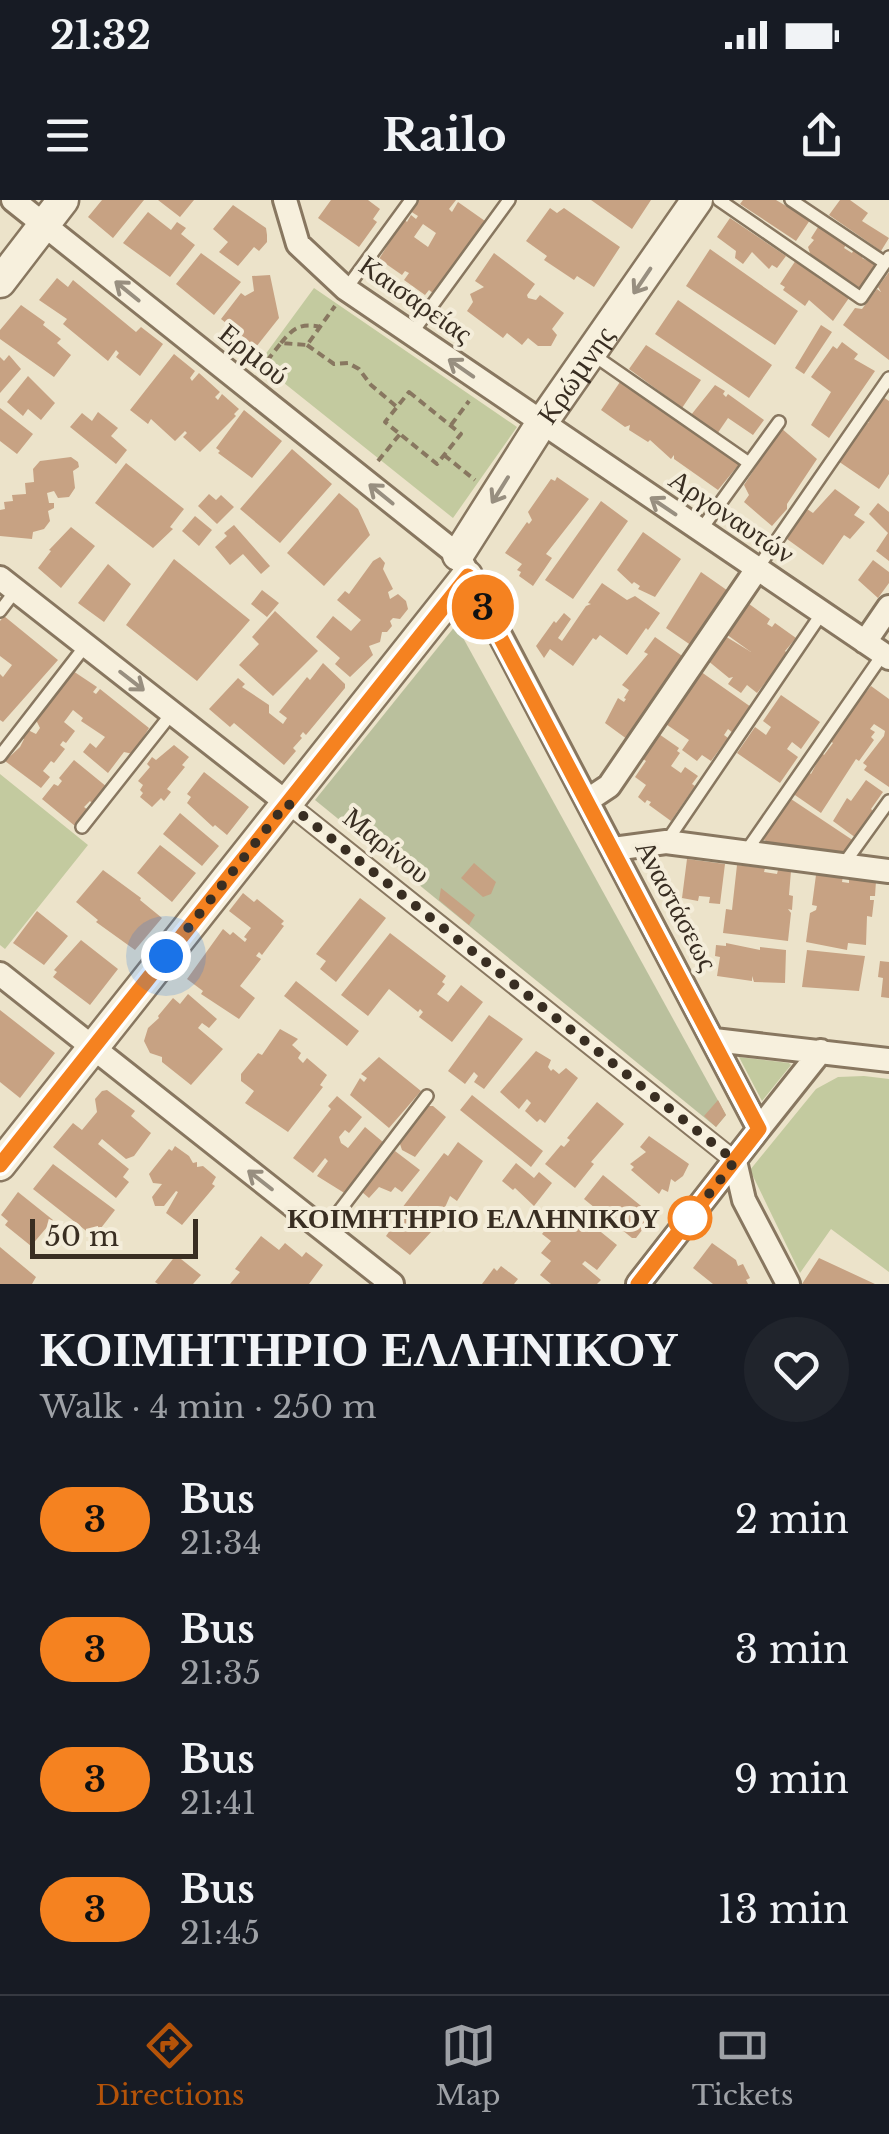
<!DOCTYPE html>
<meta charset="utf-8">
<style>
body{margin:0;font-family:"Libre Baskerville",serif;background:#20242c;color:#f1f3f6;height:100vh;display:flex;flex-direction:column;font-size:38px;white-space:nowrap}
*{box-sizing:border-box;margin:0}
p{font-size:32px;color:#9ea1a6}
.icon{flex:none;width:55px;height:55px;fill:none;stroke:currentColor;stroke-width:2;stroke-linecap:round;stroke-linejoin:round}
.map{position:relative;height:1084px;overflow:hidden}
.sheet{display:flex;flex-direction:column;background:#171b24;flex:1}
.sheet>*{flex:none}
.badge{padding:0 20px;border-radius:32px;font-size:35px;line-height:65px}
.scale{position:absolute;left:30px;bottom:25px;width:168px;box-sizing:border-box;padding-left:10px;border:5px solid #392e22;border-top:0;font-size:28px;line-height:35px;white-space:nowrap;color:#392e22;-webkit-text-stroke:8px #f4edda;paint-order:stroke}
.you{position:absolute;width:50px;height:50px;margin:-25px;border:8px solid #fff;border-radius:50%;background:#1a73e8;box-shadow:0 0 0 15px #1a73e833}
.map>.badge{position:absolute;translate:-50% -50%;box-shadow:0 0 0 5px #fff}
.round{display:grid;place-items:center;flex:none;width:105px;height:105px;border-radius:52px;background:#20242c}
.head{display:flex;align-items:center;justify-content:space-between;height:170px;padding:0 40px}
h1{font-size:48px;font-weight:700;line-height:75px}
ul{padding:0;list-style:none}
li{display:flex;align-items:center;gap:30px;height:130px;padding:0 40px}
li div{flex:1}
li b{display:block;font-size:38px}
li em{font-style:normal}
li .badge{min-width:110px;font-weight:700;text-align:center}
.status{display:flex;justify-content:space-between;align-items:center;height:70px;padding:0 50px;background:#171b24;direction:ltr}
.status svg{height:28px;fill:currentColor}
header{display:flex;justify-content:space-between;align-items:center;height:130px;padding:0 40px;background:#171b24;font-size:45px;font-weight:700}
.dock{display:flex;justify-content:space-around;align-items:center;height:140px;border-top:2px solid #363941;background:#171b24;font-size:28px;color:#9ea1a6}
.dock a{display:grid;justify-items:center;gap:5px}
.dock .active{color:#b45309}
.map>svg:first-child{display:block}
.green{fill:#c3ca9f}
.cemetery{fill:#bac09d}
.building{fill:#c7a283;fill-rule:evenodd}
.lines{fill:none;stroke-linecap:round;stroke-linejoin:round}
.service-casing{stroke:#887760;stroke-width:16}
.pedestrian-casing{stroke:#887760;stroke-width:22}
.minor-casing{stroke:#887760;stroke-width:28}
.tertiary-casing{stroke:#887760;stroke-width:35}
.path{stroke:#887760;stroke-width:4;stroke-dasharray:8 5;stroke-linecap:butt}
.service{stroke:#f7f0dd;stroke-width:11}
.pedestrian{stroke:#f7f0dd;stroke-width:18}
.minor{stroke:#f7f0dd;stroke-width:22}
.tertiary{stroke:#f7f0dd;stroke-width:30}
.oneway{stroke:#988f80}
.line-casing{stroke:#fff;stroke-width:22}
.line{stroke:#f58220;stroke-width:15}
.walk{stroke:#392e22;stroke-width:10;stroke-dasharray:0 18}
.stop-dot{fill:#fff;stroke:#f58220;stroke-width:5}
.labels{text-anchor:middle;stroke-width:8;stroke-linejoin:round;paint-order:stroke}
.street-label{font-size:28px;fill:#392e22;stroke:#f4edda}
.stop-label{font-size:28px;font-weight:bold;fill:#392e22;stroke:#f4edda;text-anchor:end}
</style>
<div class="status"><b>21:32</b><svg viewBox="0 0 49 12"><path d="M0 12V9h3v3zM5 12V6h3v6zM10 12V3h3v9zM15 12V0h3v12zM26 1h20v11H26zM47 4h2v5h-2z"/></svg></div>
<header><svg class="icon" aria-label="menu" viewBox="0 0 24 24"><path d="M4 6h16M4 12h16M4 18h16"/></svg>Railo<svg class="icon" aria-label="share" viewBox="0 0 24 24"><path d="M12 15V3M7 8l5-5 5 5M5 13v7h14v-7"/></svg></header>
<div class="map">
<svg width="889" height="1084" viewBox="0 0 889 1084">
<rect width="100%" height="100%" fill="#ece3ca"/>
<path class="green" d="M314 88 517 227 453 318 259 163Z
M0 574 88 645 5 749 0 745Z
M739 857 789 863 791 865 762 901Z
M864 876 889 879V1072L831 1029 800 1073 750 970 816 889 838 877Z"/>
<path class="cemetery" d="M456 425 726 915 716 927 315 600Z"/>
<path class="building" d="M102 0H144L113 38 88 17Z
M158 0H194L180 17Z
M331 0H368L380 9 373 19 377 22 359 47 318 18Z
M418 0H456L449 9 452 12 458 2 485 21 434 94 429 90 425 95 404 80 409 73 405 71 402 75 379 59 404 19 407 22 411 15 416 19 418 16 410 11ZM423 24 436 33 428 47 414 37Z
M591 0H651L632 29Z
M743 0H776L810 20 796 41 740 4Z
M840 0H850L868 13 862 21 889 38 881 51 829 15Z
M233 5 266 28 267 35V42L259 51 254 47 238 66 219 52 228 42 213 29Z
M550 8 557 13 564 8 620 47 594 87 577 76 574 80 544 60 547 56 526 41Z
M148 12 171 30 177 22 186 28 181 34 195 45 170 77 123 43Z
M730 18 786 56 777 68 772 65 769 69 752 52 743 64 735 58 736 51 717 37Z
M820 24 847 43 844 48 852 53 854 49 864 55 862 58 875 64 860 88 811 56 808 47 814 40 811 38Z
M710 49 798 111 775 145 686 86Z
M201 53 241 82 214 115 176 84Z
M494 53 535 84 527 95 528 98 536 100 540 95 564 113 552 129 557 135 551 146H538L528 138 522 145 507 133 503 138 467 111 473 102 470 94 484 87 475 81Z
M796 60 822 81 827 78 851 95 833 121 809 100 805 106 783 90 785 87 780 84Z
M889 72V160L843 125 855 108 862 109 877 89 881 92 878 87Z
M270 75 279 118 256 147 221 119 241 93 245 96 254 91 252 76Z
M57 78 68 87 73 80 136 132 141 127 163 144 140 176 116 157 119 153 116 150 108 161 63 124 67 119 39 100Z
M678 100 772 165 749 198 655 134Z
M21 105 45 122 43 125 61 139 57 143 71 155 54 177 0 139V130Z
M821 125 832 132 804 174 795 168Z
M842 142 858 154 854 159 875 171 829 238 811 225 831 192 811 177 833 146 837 149Z
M646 145 701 180 682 208 629 169Z
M174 154 195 171 190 178 192 181 199 173 220 192 215 197 218 200 222 194 239 209 234 214 236 216 200 252 183 237 187 233 185 231 175 241 151 219 148 224 130 210Z
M9 155 21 169 0 193V157L4 161Z
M28 176 55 203 41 220 28 209 23 216 7 202Z
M625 181 671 218 673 216 740 263 718 290 674 259V255L671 259 650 240 648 242 629 230 630 225 625 227 601 210 620 182Z
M715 185 725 191 723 194 726 197 728 194 764 220 753 235 728 218 717 234 691 215Z
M883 197 889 201V274L879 289 838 261 864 223H869L866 221Z
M0 208 33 234 17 254 0 241Z
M244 210 282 241 252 278 218 253 220 251 216 248Z
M98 212 118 228 111 236 127 250 116 264 70 227 82 213 92 221Z
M781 228 817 259 787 304V309L772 326 744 302 749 295 744 285Z
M292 249 332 284 280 343 240 309Z
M71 257 78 262 79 267 73 271 75 288 69 297 58 298 54 291 47 293 49 303H54V308L48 311 50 321 44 329 33 332 32 339 0 336V310L5 309 4 302 13 301 12 295 26 294 25 283 34 282 33 269 40 261Z
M126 263 184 309 170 327 173 329 153 348 95 303Z
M557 277 589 299 546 354 552 358 533 386 519 376 521 372 517 370 522 364 505 353 527 322 529 324 532 320 528 312 551 279 555 281Z
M835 289 860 307 854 315 865 322 850 339 844 335 823 365 787 339 807 309 813 313Z
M339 293 358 309 370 335 324 386 287 353Z
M209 294 216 300 221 295 234 307 217 324 198 306Z
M601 301 628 321 573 399 545 380Z
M878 303 889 312V361L876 351 888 333 869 314Z
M195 316 212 330 199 346 182 331Z
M234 325 270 366 261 374 243 354 230 365 215 347 227 336 224 333Z
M71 327 95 346 61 388 38 368 51 351 49 350Z
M643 332 681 359 655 397 638 389 640 386 634 382 632 384 617 370Z
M380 357 385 363 383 369 393 389 388 392 390 399 398 394 406 401 408 409 400 419 393 418 390 421 392 426 387 432H382L380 442 369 446 373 455 350 477 335 464 340 458 316 437 333 416 351 431 361 420 337 400 345 391 349 394 373 361Z
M174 359 250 420 197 481 126 425Z
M873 360 889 372V383L878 398 858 380Z
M108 364 131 384 104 422 78 403Z
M701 372 731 393 695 448 666 428Z
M602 383 627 400 635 396 660 413 648 430 646 428 627 455 600 435 596 440 593 438 573 466 550 449 544 458 536 446 554 421 556 423 564 413 571 419 558 438 562 441 586 406 591 404 588 403Z
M262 390 279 403 267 417 251 404Z
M745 401 770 419 767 424 772 427 775 423 796 438 785 451 788 454 757 493 747 485 741 493 728 484 733 477 729 478 707 460 720 433 751 452 726 434 729 431 725 429Z
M275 411 318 451 273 496 239 465 259 444 252 437Z
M4 416 58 460 3 522 0 520V474L3 477 12 465 0 456V421Z
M655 437 688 460 631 542 605 523 618 498 624 502 626 499 624 498 629 490 622 485 648 454 644 452Z
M323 463 345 484V488L306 535 303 532 300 536 302 538 293 548 296 551 284 565 234 523 230 527 209 509 238 478 245 484 242 487 269 505V513L283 524 287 518 279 512 307 477 310 480Z
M697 469 751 507 733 533 728 529 724 535 728 538 711 561 702 555 697 561 682 550 689 540 660 520Z
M73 471 97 487 93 492 96 494 100 489 149 528 133 554 124 552 108 573 83 552 90 543 96 548 105 537 81 521 83 518 73 510 64 522 75 531 66 543 63 541 60 545 65 549 54 563 51 561 43 571 50 577 41 588 5 561 20 547 24 539 21 537 26 529 36 534 40 528 35 518Z
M871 486 889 499V587L864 570 867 566 863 563 884 536 885 531 874 524 870 529 875 532 871 537 874 540 859 561 856 559 821 613 792 593 807 571 811 574 822 553 824 555 833 543 828 539Z
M781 495 820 522 801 549 792 542 787 549 798 557 780 583 737 553 755 527 766 535 771 527 763 521Z
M656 532 679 548 677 551 680 553 671 566 681 573 685 567 698 576 692 584 695 586 671 621 649 605 651 602 647 600 645 603 638 597 646 585 635 577 646 561 639 556Z
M174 545 189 557 182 565 185 567 167 589 171 592 164 601 161 598 152 607 140 597 143 593 140 590 143 585 138 581 150 567 147 564 152 557 156 560Z
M74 560 107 587 93 604 90 601 84 607 88 610 75 626 42 599 54 584 58 586 62 581 59 578Z
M204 572 249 607 227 635 215 625 213 627 187 603 191 597 187 594Z
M866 580 883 592 871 609 874 612 856 638 833 621 847 598 851 601Z
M788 597 854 641 843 657 779 650 760 637Z
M180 613 219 646 202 666 163 634Z
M160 645 196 673 172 702 137 673Z
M687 659 725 664 720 704 709 703 710 697 699 696 698 701 682 698Z
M474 663 496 682 491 694 483 697 461 678Z
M737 665 765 668 764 672 777 674 778 670 791 671 789 695 793 696 792 710 788 709 791 713 788 741 723 733 726 709 732 710Z
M103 670 141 698 140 700 162 718 135 750 96 722 98 720 76 702Z
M826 673 843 676 842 682 849 683V677L876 681 875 696H870V700H874L872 717 867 716 866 745 848 743 847 750 806 742 810 713 816 710 817 706 812 705 816 675 826 676Z
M441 688 475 715 469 725 439 700Z
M243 693 254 702 257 699 284 721 281 724 284 726 262 755 259 752 256 756 261 759 240 786 255 798 239 819 201 794 203 791 187 779 223 729 230 735 233 732 245 742 247 739 244 737 251 728 229 711Z
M360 698 386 718 336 782 320 769 326 761 316 754Z
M37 711 68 736 44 765 13 743Z
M390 733 446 776 442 782 445 784 437 794 448 802 461 785 483 802 452 842 419 817 423 812 420 809 418 812 389 789 368 816 341 795Z
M81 740 118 769 90 805 53 777 57 772 54 770Z
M726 743 760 750V747L786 750 785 783 754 782 752 776V781L717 776 720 757 715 756 716 745 726 746Z
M807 750 865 756 859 791 802 787Z
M880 761 889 762V798L881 797 883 778 878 777Z
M296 781 359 831 347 846 284 796Z
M188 794 217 819 209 828 202 823 198 828 223 849 191 885 162 862V857L150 853 144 841 148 828 159 818 158 816 173 798 180 804Z
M0 810 55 853 20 898 0 882Z
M489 815 523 839 484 889 474 882 478 876 474 872 465 884 448 871Z
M280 829 298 839 292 845 301 853 298 858 303 863 307 858 327 875 320 885 323 887 288 932 245 903 254 891 241 881V874L258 853 262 855Z
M536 851 551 860 548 867 551 871 553 869 559 874 566 868 578 878 545 923 540 919 537 922 525 911 531 903 527 899 519 909 500 892Z
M379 857 421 891 389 928 350 895 360 878 364 882 367 878 361 874Z
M107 890 135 911 131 916 151 933 134 956 126 959 102 939 98 944 129 969 123 977 129 982 116 998 53 947 73 923 82 930 97 912 95 899 102 891Z
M472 895 543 951 531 967 460 910Z
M337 896 362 917 349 933 345 930 339 937 341 943 348 948 365 927 383 942 346 994 317 976 328 961 325 958 313 973 293 958 331 909 328 906Z
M718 900 726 915 716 927 704 916Z
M597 902 624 924 591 962 594 964 575 988 545 964 561 945 564 947 570 940 567 938Z
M427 906H433L446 917 415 957 402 950 399 941Z
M649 936 689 964 683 976 675 982 671 979 668 992 662 989 659 994 631 970 634 967 630 964 646 952 640 947Z
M458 942 483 961 457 1001 450 996 443 1012H438L436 1015 442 1020 410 1055 386 1036 395 1023 392 1021 444 953 448 956Z
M175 946 189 956 193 963 197 962V967L203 966 216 977 212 984 215 986 182 1025 166 1013 178 992 176 991 164 1006H155L152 997 162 984 153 983 149 974 169 949 172 951Z
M395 951 420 970 402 992 395 987 391 992 379 987 369 998 362 992Z
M516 963 534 978 539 972 552 983 534 1006 515 988 513 990 502 981Z
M53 964 115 1010 94 1037 33 989Z
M603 975 651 1014 652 1017 636 1038H632L584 999Z
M18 992 53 1020 31 1046 5 1025 8 1021 1 1015Z
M575 1011 617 1045 597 1070 585 1061 582 1064 601 1080 597 1084H551L540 1075 551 1061 541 1053 551 1041 542 1034 554 1019 562 1026Z
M261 1036 279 1050 285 1043 302 1057 306 1052 323 1065 309 1084H230L240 1072 235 1069Z
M712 1043 736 1060 738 1066 743 1064 750 1078 746 1080 748 1084H713L693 1068Z
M0 1047 36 1077 32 1084H0Z
M176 1055 201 1075 193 1084H158L155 1082Z
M819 1058 875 1084H802Z
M501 1066 518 1079 514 1084H482L494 1068 497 1071Z"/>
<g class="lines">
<g class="service-casing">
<path id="service" d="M719 0 861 98 889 57
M791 0 885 63
M346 89 411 0
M412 133 509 0
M592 154 749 263
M700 331 779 222
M757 369 889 178
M0 411 16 390
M0 556 86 445
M82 627 172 513
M667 641 822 413
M745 653 883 454
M843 665 889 601
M324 1031 427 896"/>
</g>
<g class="pedestrian-casing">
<path id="pedestrian" d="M287 603 735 961"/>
</g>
<g class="minor-casing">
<path id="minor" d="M13 0 458 355 759 929 638 1084
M285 0 298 44 346 89 889 458
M0 378 287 603
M865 442 889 407
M588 600 609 586 757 369
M613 649 666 642 889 671
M0 774 392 1084
M714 840 889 860
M759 929 821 851
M735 961 744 1000 788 1084"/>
</g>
<g class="tertiary-casing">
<g id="tertiary">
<path d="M0 82 63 0"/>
<path id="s1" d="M458 355 541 224 697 0"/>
<path d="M0 965 467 376"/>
</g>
</g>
<path class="path" d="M281 143C294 127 301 123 321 127
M307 145 334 164 348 163 359 169 371 185 397 207
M259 171 281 143 307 145 335 106
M409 192 461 234 437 264 385 222Z
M451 225 469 201
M444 255 475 280
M378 261 400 234"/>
<use href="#service" class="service"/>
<use href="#pedestrian" class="pedestrian"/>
<use href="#minor" class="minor"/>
<use href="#tertiary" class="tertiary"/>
</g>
<defs><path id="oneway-shaft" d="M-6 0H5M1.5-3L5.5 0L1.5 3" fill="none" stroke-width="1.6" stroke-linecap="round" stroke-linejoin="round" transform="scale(2.5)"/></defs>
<g class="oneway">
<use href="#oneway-shaft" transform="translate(642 81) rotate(124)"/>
<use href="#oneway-shaft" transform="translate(127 91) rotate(-141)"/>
<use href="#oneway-shaft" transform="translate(461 168) rotate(-145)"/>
<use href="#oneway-shaft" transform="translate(500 290) rotate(122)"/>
<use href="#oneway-shaft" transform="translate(381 294) rotate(-141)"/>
<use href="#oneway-shaft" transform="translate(663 306) rotate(-146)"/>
<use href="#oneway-shaft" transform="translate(132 481) rotate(38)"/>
<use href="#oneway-shaft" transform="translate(260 980) rotate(-142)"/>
</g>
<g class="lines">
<g class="line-casing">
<path id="line" d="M0 965 468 376 759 929 638 1084"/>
</g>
<use href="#line" class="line"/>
<path class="walk" d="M166 756 287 603 735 961 690 1018"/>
</g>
<circle class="stop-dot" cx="690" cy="1018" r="20"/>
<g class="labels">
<g class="street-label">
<text transform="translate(416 99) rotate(35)" y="10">Καισαρείας</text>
<text transform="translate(254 154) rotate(39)" y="10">Ερμού</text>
<text dy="10" stroke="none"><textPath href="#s1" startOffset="215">Κρώμνης</textPath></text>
<text transform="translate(732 316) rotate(34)" y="10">Αργοναυτών</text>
<text transform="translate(387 645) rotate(39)" y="10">Μαρίνου</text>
<text transform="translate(677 705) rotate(62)" y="10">Αναστάσεως</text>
</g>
<g class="stop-label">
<text x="660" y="1028">ΚΟΙΜΗΤΗΡΙΟ ΕΛΛΗΝΙΚΟΥ</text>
</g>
</g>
</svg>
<div class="scale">50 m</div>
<div class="you" style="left:166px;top:756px"></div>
<b class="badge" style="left:483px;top:407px;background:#f58220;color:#111">3</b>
</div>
<section class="sheet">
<div class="head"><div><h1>ΚΟΙΜΗΤΗΡΙΟ ΕΛΛΗΝΙΚΟΥ</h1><p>Walk · 4 min · 250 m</p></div><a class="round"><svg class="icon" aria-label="heart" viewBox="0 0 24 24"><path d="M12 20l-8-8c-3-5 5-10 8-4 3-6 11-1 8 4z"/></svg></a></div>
<ul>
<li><span class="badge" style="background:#f58220;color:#111">3</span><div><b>Bus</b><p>21:34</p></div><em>2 min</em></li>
<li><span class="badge" style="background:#f58220;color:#111">3</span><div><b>Bus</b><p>21:35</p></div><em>3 min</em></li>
<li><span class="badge" style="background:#f58220;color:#111">3</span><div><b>Bus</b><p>21:41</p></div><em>9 min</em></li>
<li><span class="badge" style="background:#f58220;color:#111">3</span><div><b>Bus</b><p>21:45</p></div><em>13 min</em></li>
</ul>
</section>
<nav class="dock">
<a class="active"><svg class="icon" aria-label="directions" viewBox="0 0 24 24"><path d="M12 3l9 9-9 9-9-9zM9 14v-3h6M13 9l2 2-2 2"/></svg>Directions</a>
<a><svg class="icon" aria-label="map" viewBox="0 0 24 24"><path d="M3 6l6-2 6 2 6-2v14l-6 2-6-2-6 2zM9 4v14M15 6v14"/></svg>Map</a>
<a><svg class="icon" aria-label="tickets" viewBox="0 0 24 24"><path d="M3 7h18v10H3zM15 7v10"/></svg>Tickets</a>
</nav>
